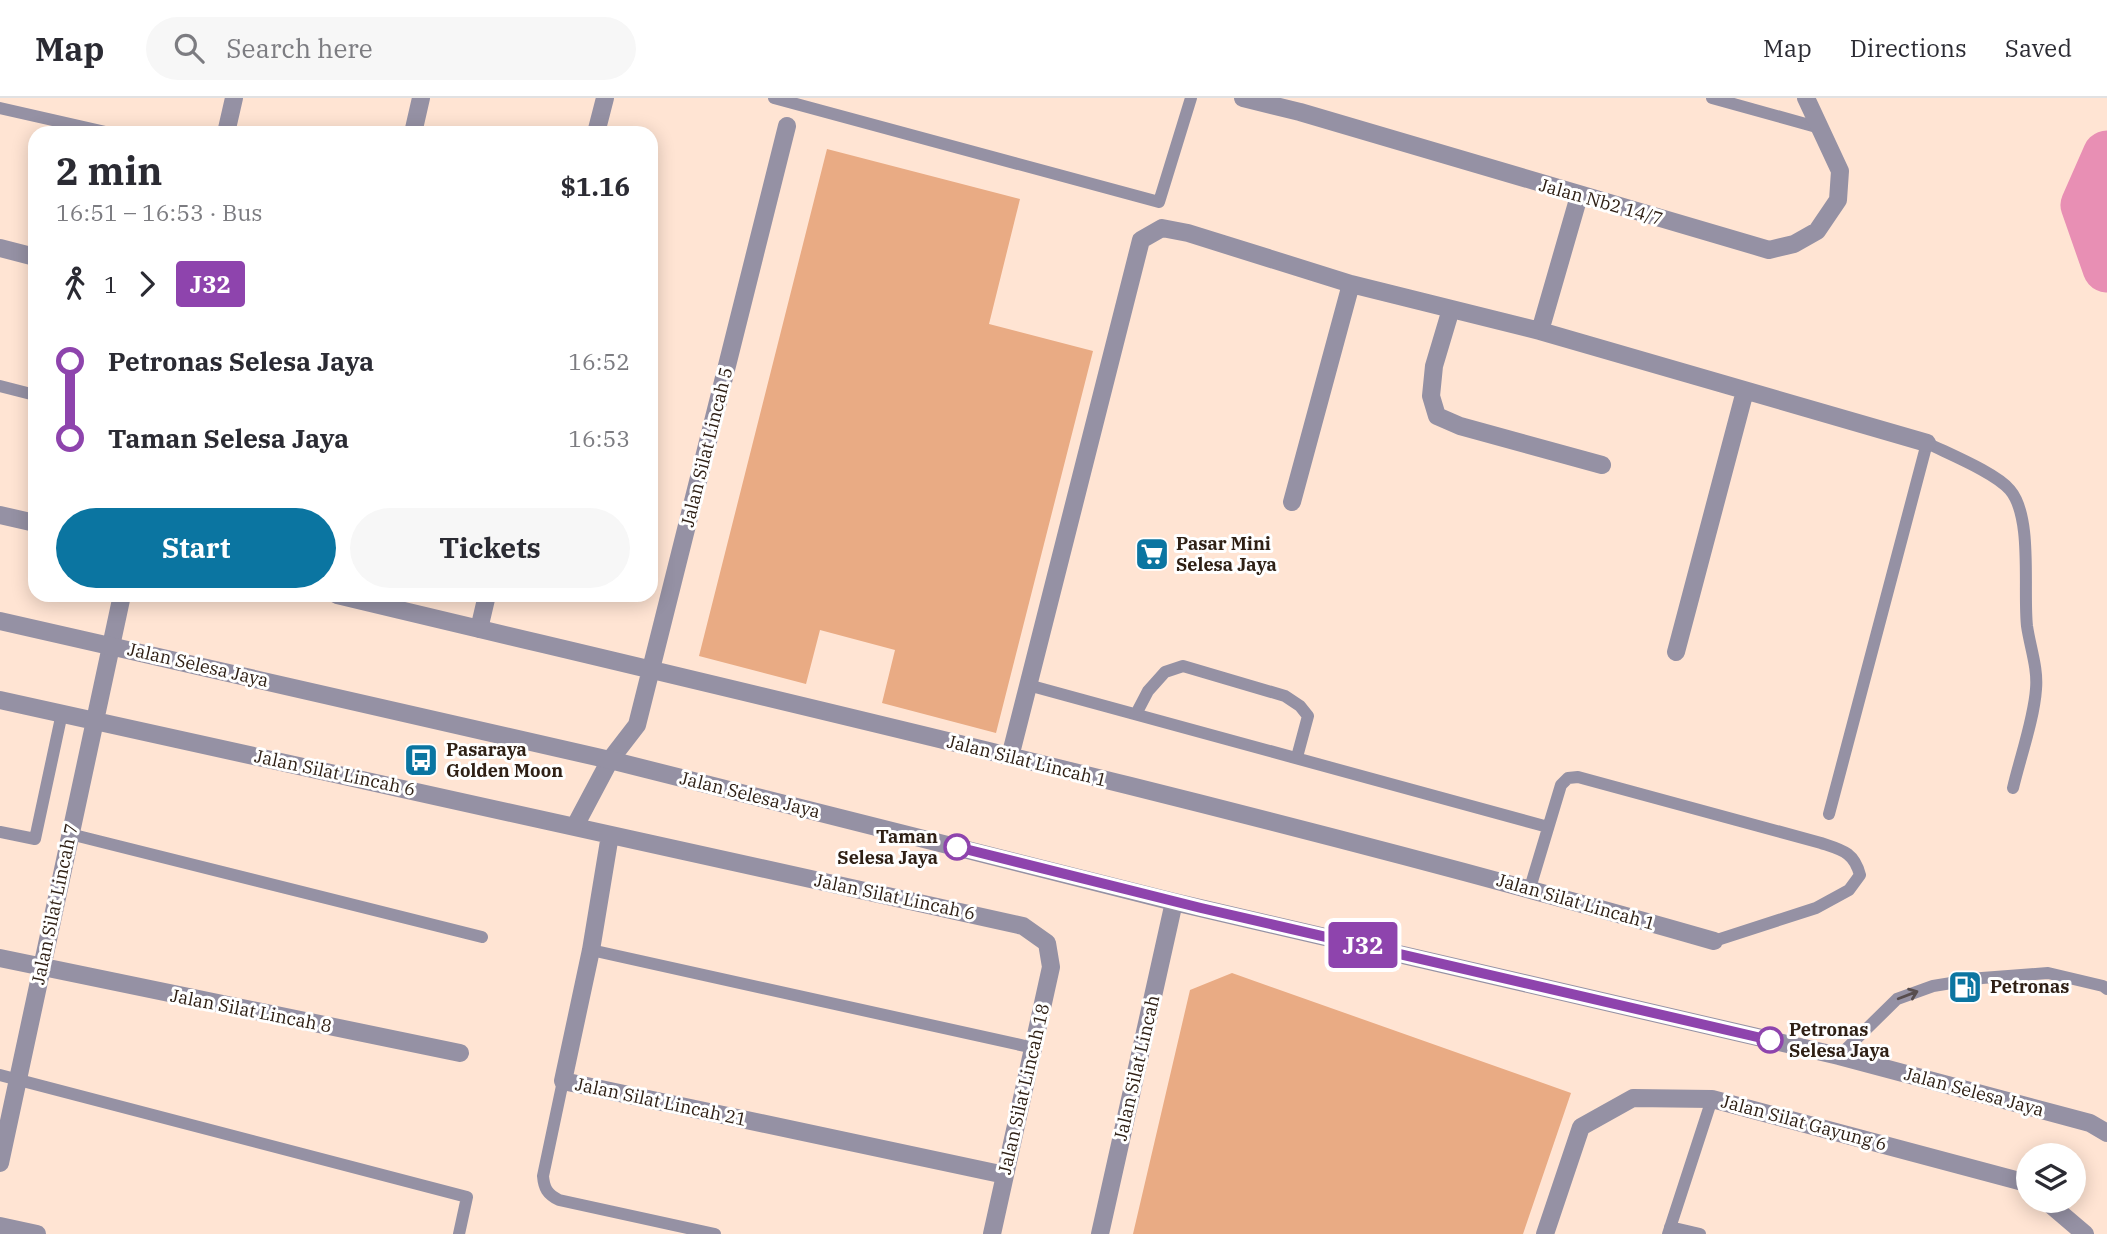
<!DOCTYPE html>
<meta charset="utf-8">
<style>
body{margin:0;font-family:"IBM Plex Serif",serif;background:#f7f7f7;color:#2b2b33;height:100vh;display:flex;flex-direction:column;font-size:26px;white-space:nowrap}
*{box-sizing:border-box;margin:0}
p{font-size:23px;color:#7c7c81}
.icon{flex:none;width:38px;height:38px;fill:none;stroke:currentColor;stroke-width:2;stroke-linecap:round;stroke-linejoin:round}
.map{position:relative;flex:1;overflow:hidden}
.sheet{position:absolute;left:28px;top:28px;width:630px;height:476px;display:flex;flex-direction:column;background:#fff;border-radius:21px;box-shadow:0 4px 18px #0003}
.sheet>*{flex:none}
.badge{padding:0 14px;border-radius:5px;font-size:24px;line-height:46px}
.tools{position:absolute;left:2016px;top:1045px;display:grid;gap:14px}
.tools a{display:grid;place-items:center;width:70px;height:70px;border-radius:50%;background:#fff;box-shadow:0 4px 18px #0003;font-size:35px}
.map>.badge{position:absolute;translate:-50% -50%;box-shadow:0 0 0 4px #fff}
.legs{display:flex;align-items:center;gap:10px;height:77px;padding:0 28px;font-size:23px}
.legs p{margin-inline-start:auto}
.headline{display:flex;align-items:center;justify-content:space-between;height:119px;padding:0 28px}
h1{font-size:38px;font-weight:700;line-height:52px}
.cta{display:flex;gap:14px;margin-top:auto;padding:14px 28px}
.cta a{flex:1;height:80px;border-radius:42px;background:#0b75a1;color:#fff;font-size:28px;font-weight:700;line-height:80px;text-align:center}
.cta a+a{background:#f7f7f7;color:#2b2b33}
ul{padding:0 28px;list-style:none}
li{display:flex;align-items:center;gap:24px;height:77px;font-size:26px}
li i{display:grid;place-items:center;width:10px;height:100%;margin:0 9px;background:currentColor}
li i::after{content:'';width:18px;height:18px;margin:-9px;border:5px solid;border-radius:50%;background:#fff}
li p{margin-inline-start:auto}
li:first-child i{background:linear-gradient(#0000 50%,currentColor 0)}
li:last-child i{background:linear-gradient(currentColor 50%,#0000 0)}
header{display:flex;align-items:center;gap:42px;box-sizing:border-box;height:98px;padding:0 35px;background:#fff;border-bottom:2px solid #e1e1e2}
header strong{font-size:33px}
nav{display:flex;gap:38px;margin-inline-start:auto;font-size:24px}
.search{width:490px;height:63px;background:#f7f7f7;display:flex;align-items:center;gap:18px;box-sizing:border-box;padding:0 24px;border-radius:38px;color:#7c7c81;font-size:26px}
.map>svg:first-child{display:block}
.green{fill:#e9ab84}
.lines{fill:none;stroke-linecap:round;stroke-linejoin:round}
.river{stroke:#e88fb4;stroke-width:49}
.service{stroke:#9591a4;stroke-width:12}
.minor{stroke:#9591a4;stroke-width:18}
.tertiary{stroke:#9591a4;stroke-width:18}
.oneway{stroke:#584d4e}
.line-1-casing{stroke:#fff;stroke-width:16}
.line-1{stroke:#8e44ad;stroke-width:10}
.stop-1-dot{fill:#fff;stroke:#8e44ad;stroke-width:3.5}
.labels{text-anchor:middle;stroke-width:6;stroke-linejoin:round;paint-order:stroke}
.street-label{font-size:18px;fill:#2f2015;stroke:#fff}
.poi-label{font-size:18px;font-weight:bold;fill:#2f2015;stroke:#fff;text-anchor:start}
.stop-label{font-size:18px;font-weight:bold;fill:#2f2015;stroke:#fff;text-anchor:end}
</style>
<header>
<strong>Map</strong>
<div class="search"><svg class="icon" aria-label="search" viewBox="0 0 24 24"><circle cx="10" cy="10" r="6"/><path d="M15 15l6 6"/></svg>Search here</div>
<nav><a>Map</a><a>Directions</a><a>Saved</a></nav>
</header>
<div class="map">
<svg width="2107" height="1136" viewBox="0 0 2107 1136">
<rect width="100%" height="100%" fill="#ffe4d3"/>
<path class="green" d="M827 51 1020 101 989 226 1093 253 996 635 882 605 895 552 820 532 806 586 699 558Z
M1232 875 1571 995 1523 1136H1133L1190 892Z"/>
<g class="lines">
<path class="river" d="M2107 57 2085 107 2107 170"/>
<path class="service" d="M774 0 1159 104 1191 0
M1712 0 1820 30
M0 10 110 35
M0 288 35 297
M1028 587 1548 729
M1136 616 1148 593 1165 574 1183 568 1285 598 1300 608 1308 618 1297 659
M1829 716 1927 345C1949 356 1996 375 2010 392 2033 419 2023 492 2027 528 2030 549 2038 570 2036 591 2034 621 2020 660 2013 690
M0 734 35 741 62 615
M70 736 482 839
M1530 790 1561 687 1568 680 1578 679 1821 745C1842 752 1854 754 1860 777L1849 792 1816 810 1714 843
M591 852 1034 950
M1839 958 1897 901 1933 888 1982 880 2048 875 2103 888 2107 891
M0 977 467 1099 459 1136
M563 983 543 1078C544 1090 547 1096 559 1102L715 1136
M1670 1129 1700 1136
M1668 1136 1712 1001"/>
<path class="minor" d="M1243 0 1300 14 1769 152 1794 146 1817 133 1838 102 1840 73 1806 0
M226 35 234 0
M413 35 421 0
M596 35 605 0
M0 150 35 159
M1451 211 1434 268 1431 298 1437 318 1460 328 1602 367
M1540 233 1579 98
M1292 404 1351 186
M0 417 35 425
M337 497C797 607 1259 713 1714 843
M479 531 487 497
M1676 554 1745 293
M0 602 1023 828 1047 845 1051 869 992 1136
M1010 659 1141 142 1162 130 1188 135 1351 186 1540 233 1927 345
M575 728 610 662 637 627 787 28
M610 737 591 852 563 983 1005 1077
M0 860 460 955
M0 1065 122 497
M2045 1102 2085 1136
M0 1128 37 1136
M1545 1136 1581 1029 1633 1000 1712 1001 2023 1084 2028 1088"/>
<path class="tertiary" d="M0 523 610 662 1174 804 1839 958 2090 1025 2107 1035
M1100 1136 1174 804"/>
</g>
<defs><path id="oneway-shaft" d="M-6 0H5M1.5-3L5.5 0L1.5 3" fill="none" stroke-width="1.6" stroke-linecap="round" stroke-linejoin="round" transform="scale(1.75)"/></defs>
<use class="oneway" href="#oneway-shaft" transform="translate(1908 897) rotate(-21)"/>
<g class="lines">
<g class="line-1-casing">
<path id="line-1" d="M957 749 1201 810 1770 942"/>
</g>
<use href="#line-1" class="line-1"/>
</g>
<defs>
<g id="supermarket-square" transform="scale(1.75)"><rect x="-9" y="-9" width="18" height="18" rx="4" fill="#0b75a1" stroke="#fff"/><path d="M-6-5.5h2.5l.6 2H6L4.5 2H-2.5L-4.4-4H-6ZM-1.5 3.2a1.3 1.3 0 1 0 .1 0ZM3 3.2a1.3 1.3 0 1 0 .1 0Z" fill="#fff"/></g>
<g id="bus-square" transform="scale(1.75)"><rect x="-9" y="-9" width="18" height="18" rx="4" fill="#0b75a1" stroke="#fff"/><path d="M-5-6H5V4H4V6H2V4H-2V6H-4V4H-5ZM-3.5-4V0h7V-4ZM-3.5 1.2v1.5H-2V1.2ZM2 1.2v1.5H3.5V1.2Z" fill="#fff"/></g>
<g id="fuel-square" transform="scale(1.75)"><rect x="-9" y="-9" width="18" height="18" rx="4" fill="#0b75a1" stroke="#fff"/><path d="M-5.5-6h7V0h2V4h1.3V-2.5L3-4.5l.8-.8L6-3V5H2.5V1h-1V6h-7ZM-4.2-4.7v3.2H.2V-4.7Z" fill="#fff"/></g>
</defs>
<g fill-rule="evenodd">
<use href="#supermarket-square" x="1152" y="456"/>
<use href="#bus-square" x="421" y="662"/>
<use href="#fuel-square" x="1965" y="889"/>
</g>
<g class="stop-1-dot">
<circle cx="957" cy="749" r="12"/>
<circle cx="1770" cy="942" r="12"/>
</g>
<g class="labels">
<g class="street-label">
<text transform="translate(1601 104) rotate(16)" y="6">Jalan Nb2 14/7</text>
<text transform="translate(707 349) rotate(-76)" y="6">Jalan Silat Lincah 5</text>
<text transform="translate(198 567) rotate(13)" y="6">Jalan Selesa Jaya</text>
<text transform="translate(1027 663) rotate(14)" y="6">Jalan Silat Lincah 1</text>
<text transform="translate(335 675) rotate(12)" y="6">Jalan Silat Lincah 6</text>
<text transform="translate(750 697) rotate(14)" y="6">Jalan Selesa Jaya</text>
<text transform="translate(895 799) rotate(12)" y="6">Jalan Silat Lincah 6</text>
<text transform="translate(1576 804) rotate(16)" y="6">Jalan Silat Lincah 1</text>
<text transform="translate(55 806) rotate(-78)" y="6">Jalan Silat Lincah 7</text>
<text transform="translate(251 913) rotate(11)" y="6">Jalan Silat Lincah 8</text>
<text transform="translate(1137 970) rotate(-77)" y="6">Jalan Silat Lincah</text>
<text transform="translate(1024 991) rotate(-77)" y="6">Jalan Silat Lincah 18</text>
<text transform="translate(1974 994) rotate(15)" y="6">Jalan Selesa Jaya</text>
<text transform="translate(661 1004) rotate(12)" y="6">Jalan Silat Lincah 21</text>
<text transform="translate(1804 1025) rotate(15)" y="6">Jalan Silat Gayung 6</text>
</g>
<g class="poi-label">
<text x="1176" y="452">Pasar Mini<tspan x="1176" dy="21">Selesa Jaya</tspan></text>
<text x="446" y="658">Pasaraya<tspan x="446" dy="21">Golden Moon</tspan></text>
<text x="1990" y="895">Petronas</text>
</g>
<g class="stop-label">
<text x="938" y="745">Taman<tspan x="938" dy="21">Selesa Jaya</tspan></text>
<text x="1789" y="938" text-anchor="start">Petronas<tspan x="1789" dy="21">Selesa Jaya</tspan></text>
</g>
</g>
</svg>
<div class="tools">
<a><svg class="icon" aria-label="layers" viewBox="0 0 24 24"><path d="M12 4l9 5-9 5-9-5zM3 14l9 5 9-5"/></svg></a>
</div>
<b class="badge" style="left:1363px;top:847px;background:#8e44ad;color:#fff">J32</b>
<section class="sheet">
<div class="headline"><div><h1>2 min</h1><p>16:51 – 16:53 · Bus</p></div><b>$1.16</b></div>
<div class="legs"><svg class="icon" aria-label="walk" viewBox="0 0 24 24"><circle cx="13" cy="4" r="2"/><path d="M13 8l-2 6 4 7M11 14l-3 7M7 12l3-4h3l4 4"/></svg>1<svg class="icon" aria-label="forward" viewBox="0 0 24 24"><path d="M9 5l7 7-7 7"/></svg><b class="badge" style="background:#8e44ad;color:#fff">J32</b></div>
<ul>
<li><i style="color:#8e44ad"></i><b>Petronas Selesa Jaya</b><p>16:52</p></li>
<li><i style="color:#8e44ad"></i><b>Taman Selesa Jaya</b><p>16:53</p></li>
</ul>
<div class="cta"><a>Start</a><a>Tickets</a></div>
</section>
</div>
